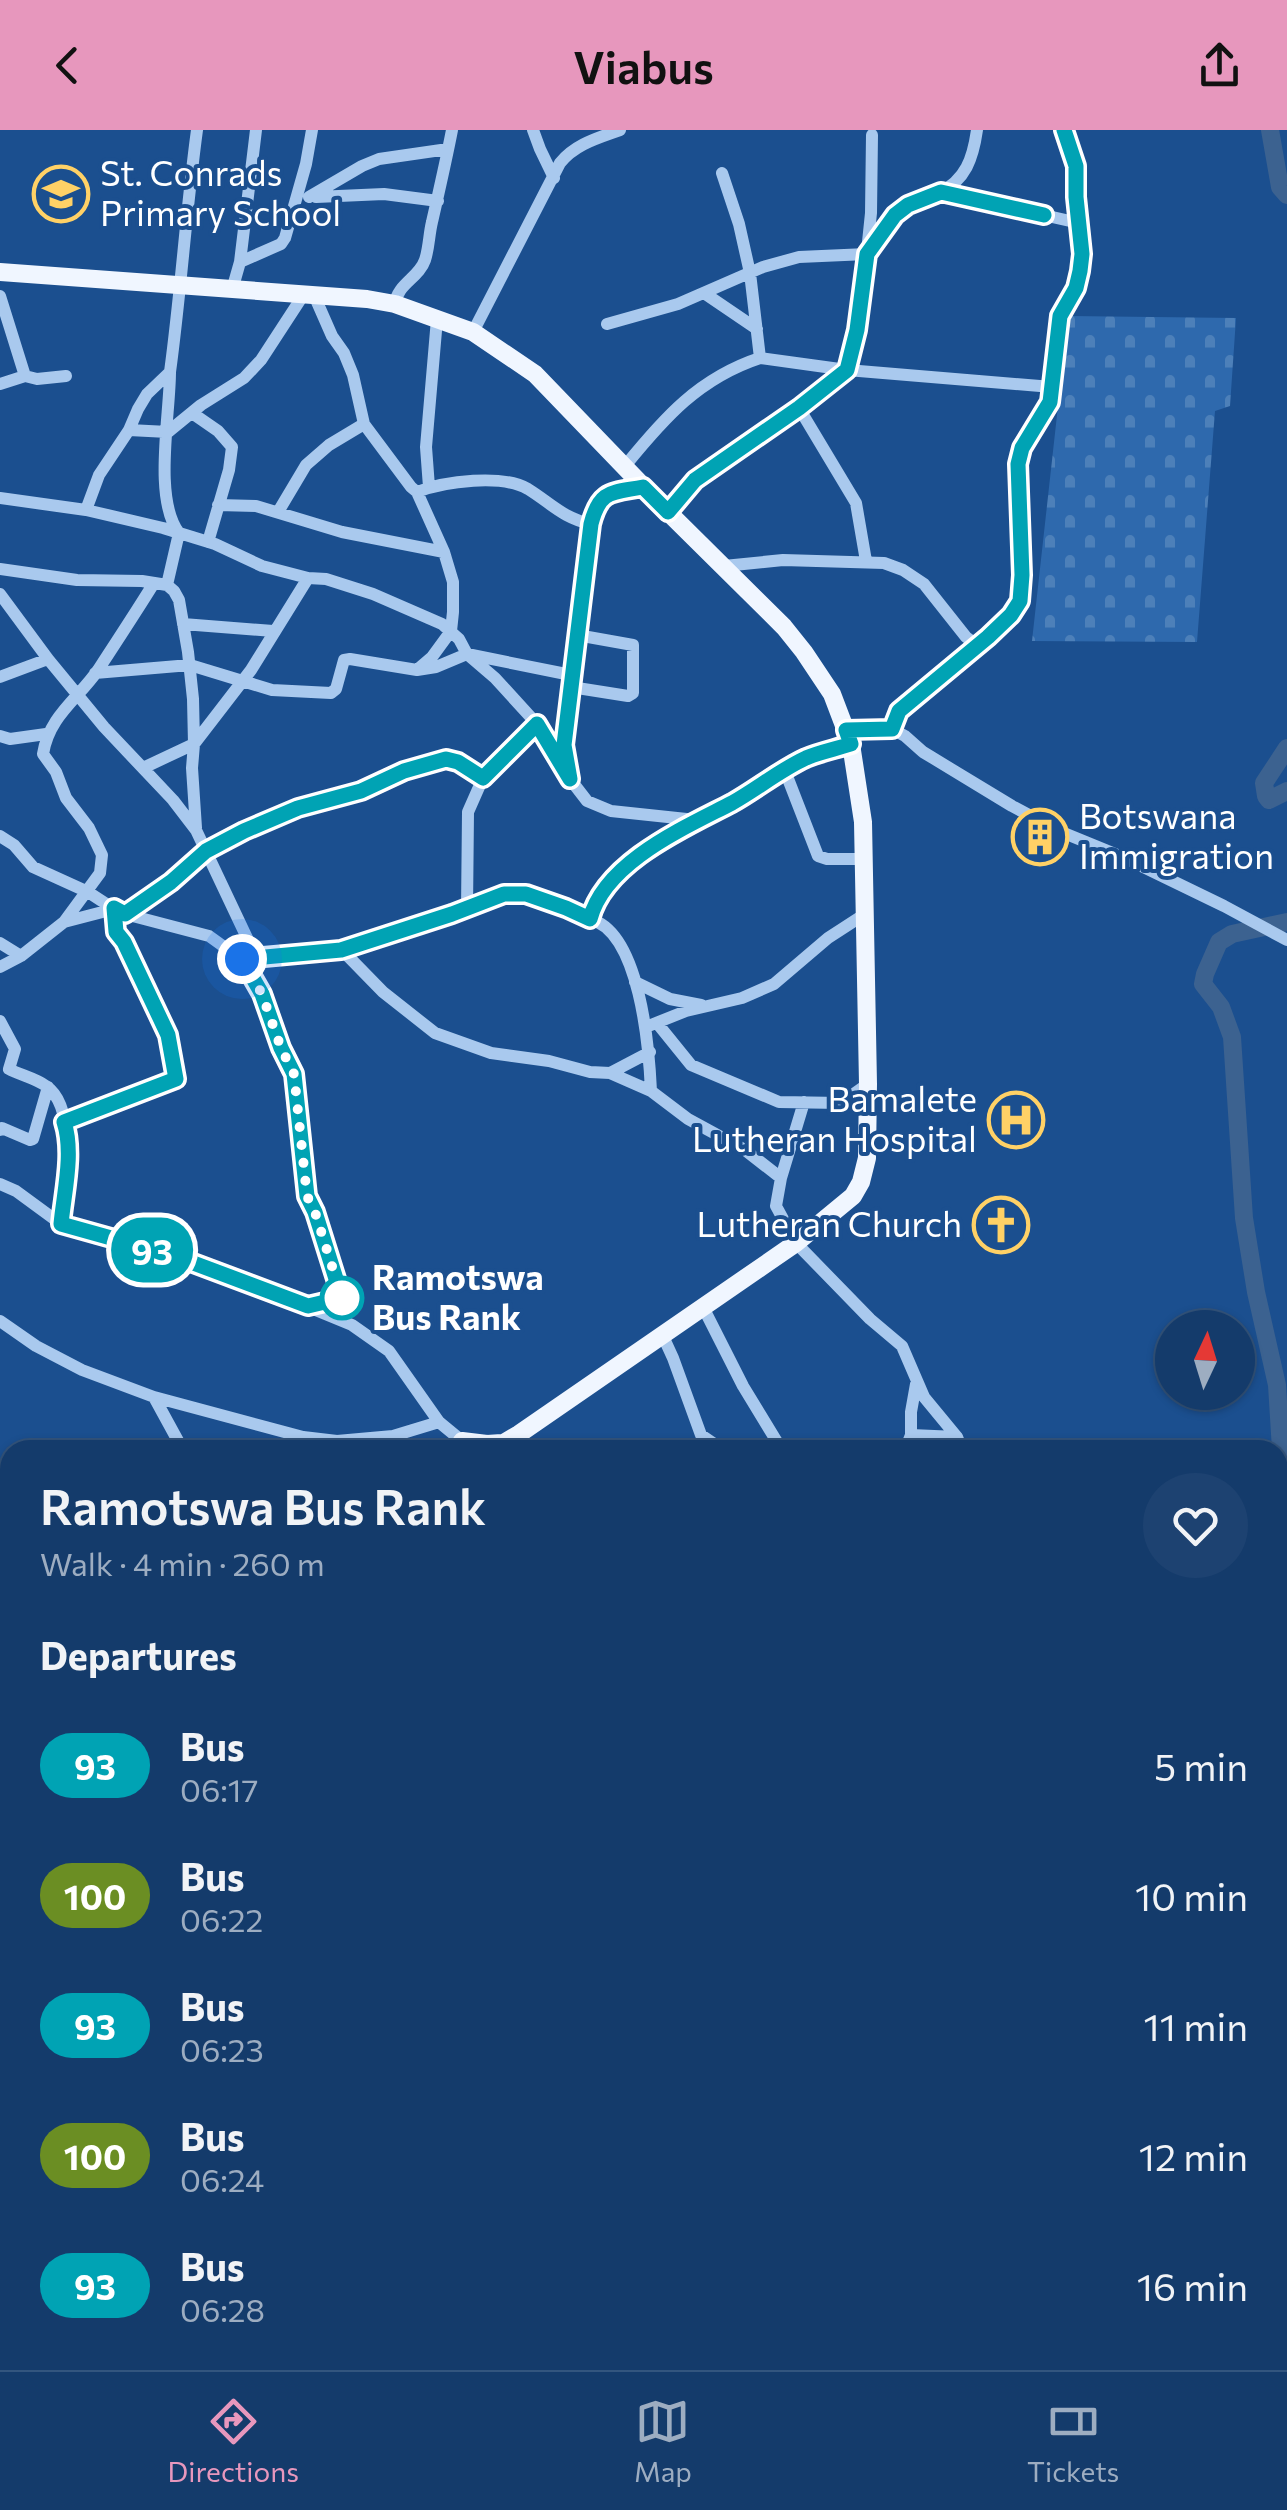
<!DOCTYPE html>
<meta charset="utf-8">
<style>
body{margin:0;font-family:Commissioner,sans-serif;background:#1d4271;color:#f1f3f6;height:100vh;display:flex;flex-direction:column;font-size:38px;white-space:nowrap}
*{box-sizing:border-box;margin:0}
p{font-size:32px;color:#9dadc1}
.icon{flex:none;width:55px;height:55px;fill:none;stroke:currentColor;stroke-width:2;stroke-linecap:round;stroke-linejoin:round}
.map{position:relative;flex:1;overflow:hidden}
.side{position:absolute;left:0px;top:1310px;width:1288px;height:930px;display:flex;flex-direction:column;background:#143b6b;border-radius:30px 30px 0 0;box-shadow:0 2px 8px #0004,0 0 0 2px #33557e}
.side>*{flex:none}
.badge{padding:0 20px;border-radius:32px;font-size:35px;line-height:65px}
.needle{width:65px;rotate:4deg}
.tools{position:absolute;left:1155px;top:1180px;display:grid;gap:20px}
.tools a{display:grid;place-items:center;width:100px;height:100px;border-radius:50%;background:#143b6b;box-shadow:0 2px 8px #0004,0 0 0 2px #33557e;font-size:50px}
.you{position:absolute;width:50px;height:50px;margin:-25px;border:8px solid #fff;border-radius:50%;background:#1a73e8;box-shadow:0 0 0 15px #1a73e833}
.map>.badge{position:absolute;translate:-50% -50%;box-shadow:0 0 0 5px #fff}
h2{padding:0 40px;font-size:38px;line-height:90px}
.round{display:grid;place-items:center;flex:none;width:105px;height:105px;border-radius:52px;background:#1d4271}
.summary{display:flex;align-items:center;justify-content:space-between;height:170px;padding:0 40px}
h1{font-size:48px;font-weight:600;line-height:75px}
ul{padding:0;list-style:none}
li{display:flex;align-items:center;gap:30px;height:130px;padding:0 40px}
li div{flex:1}
li b{display:block;font-size:38px}
li em{font-style:normal}
li .badge{min-width:110px;font-weight:700;text-align:center}
header{display:flex;justify-content:space-between;align-items:center;height:130px;padding:0 40px;background:#e797bd;color:#111;font-size:45px;font-weight:600}
.menu{display:flex;justify-content:space-around;align-items:center;height:140px;border-top:2px solid #33557e;background:#143b6b;font-size:28px;color:#9dadc1}
.menu a{display:grid;justify-items:center;gap:5px}
.menu .on{color:#e797bd}
.map>svg:first-child{display:block}
.cemetery{fill:url(#cemetery-stones)}
.lines{fill:none;stroke-linecap:round;stroke-linejoin:round}
.river{stroke:#3c6290;stroke-width:18}
.minor{stroke:#a9c9ee;stroke-width:12}
.major{stroke:#f0f6ff;stroke-width:18}
.line-casing{stroke:#fff;stroke-width:22}
.line{stroke:#00a3b4;stroke-width:15}
.walk{stroke:#fff;stroke-width:10;stroke-dasharray:0 18}
.stop-dot{fill:#fff;stroke:#00a3b4;stroke-width:5}
.labels{text-anchor:middle;stroke-width:8;stroke-linejoin:round;paint-order:stroke}
.poi-label{font-size:35px;fill:#fff;stroke:#1b4f8f;text-anchor:start}
.stop-label{font-size:35px;font-weight:bold;fill:#fff;stroke:#1b4f8f;text-anchor:start}
</style>
<header><svg class="icon" aria-label="back" viewBox="0 0 24 24"><path d="M15 5l-7 7 7 7"/></svg>Viabus<svg class="icon" aria-label="share" viewBox="0 0 24 24"><path d="M12 15V3M7 8l5-5 5 5M5 13v7h14v-7"/></svg></header>
<div class="map">
<svg width="1287" height="2240" viewBox="0 0 1287 2240">
<defs>
<pattern id="cemetery-stones" width="16" height="16" patternUnits="userSpaceOnUse" patternTransform="scale(2.5)"><rect width="16" height="16" fill="#2e69ad"/><path d="M2 7V4a2 2 0 0 1 4 0v3zM10 15v-3a2 2 0 0 1 4 0v3z" fill="#4d80b9"/></pattern>
</defs>
<rect width="100%" height="100%" fill="#1b4f8f"/>
<path class="cemetery" d="M1068 186 1236 188 1230 276 1215 281 1197 512 1032 511Z"/>
<g class="lines">
<path class="river" d="M1270 0 1280 57 1287 65
M1287 618 1264 653 1266 666 1269 670 1287 661
M1287 792 1232 804 1219 812 1205 844 1203 854 1221 877 1232 907 1244 1088 1256 1162 1277 1255 1282 1336 1287 1346"/>
<path class="minor" d="M533 0 540 19 554 48
M722 43 739 94 750 143 760 228 847 240 863 160 871 83 872 5
M941 62 1079 93
M309 67 362 36 379 29 448 19
M316 67 384 64 438 71
M869 121C881 105 892 84 909 74 918 69 929 68 939 63 966 50 973 28 977 0
M240 132 281 114 285 108 306 34 312 0
M232 160 240 132 256 0
M704 163 757 199
M314 165 332 206 344 223 353 245 364 294 411 357 417 362 444 422 453 452V482L451 501 432 527 418 539
M0 166 25 246 0 254
M395 174C397 154 419 148 425 130 429 118 429 104 432 92 439 61 446 31 452 0
M607 194 678 174 763 137 799 127 867 124
M473 202 560 33C575 14 598 8 620 0
M170 242C181 161 186 81 197 0
M25 246 37 249 66 246
M799 278 856 373 866 431
M192 283 218 301 232 317 229 340 208 412
M129 300 168 302 201 275 244 248 261 230 304 164
M625 336C664 288 699 248 760 228
M429 357 426 317 437 189
M417 362C445 351 502 344 528 359 552 374 563 388 591 394
M0 368 86 380 163 398 215 414 262 436 308 448 326 449 373 464 442 494 459 509 467 524 495 548 537 594 570 649 587 671 611 681 696 690
M218 375 256 376 342 402 444 422
M86 380 99 345 129 300 138 279 147 264 170 242C170 285 153 369 179 403L167 455
M278 382 306 335 329 315 364 294
M668 382 695 350 799 278 847 240 1052 257
M724 436 783 430 884 433 903 440 924 454 966 507 978 516
M0 439 77 450 142 451 167 455 174 461 179 470 188 522 193 569 194 614 192 638 196 698
M0 464 48 529 104 597 173 670 196 700 248 810 241 829 262 864 281 918 294 944 307 1066 315 1082 342 1168 308 1176
M183 494 273 501
M95 543 190 535 272 560 331 563 336 559 344 530 350 529 417 540 436 537 467 524 571 545
M0 547 48 529
M571 557 628 566 633 563V515L577 505
M892 599 899 581 988 507 1011 485 1020 471 1022 445 1018 334 1023 319 1050 272 1060 185 1076 158 1080 141 1082 124 1076 36 1064 0
M846 600 892 599 905 606 923 622 1012 676 1059 701 1125 728 1224 776 1287 810
M0 606 10 609 46 604
M568 637 564 615 565 596 591 394C600 359 612 363 643 357
M143 638 194 614 251 540 308 448
M785 641 818 726 827 729H865
M0 706 14 715 33 737 88 762 114 779 116 801 124 812 169 905 176 949 64 992
M467 779 468 682 483 648 537 594
M125 784 171 752 206 721 244 701 298 678 361 661 404 641 446 629 459 632 483 648
M590 789C640 802 649 917 651 961
M64 792 100 743 102 725 89 698 66 668 56 642 43 624C49 586 78 569 98 540 117 511 136 482 154 453
M0 813 21 826
M341 819 383 862 435 903 491 923 549 931 590 942 610 943 651 961 688 989 745 1020 781 1048
M0 837 21 826 64 792 114 779 125 784 209 806 241 829 341 819 421 795 505 764H526L579 782 590 789C605 732 683 698 732 673 757 659 780 640 806 628 819 622 836 619 851 614
M635 852 670 869 701 875
M0 891 15 919 9 939C20 945 35 948 46 956 79 978 64 1060 61 1094
M657 893 691 935 779 972 841 973 868 954
M646 897 686 881 742 868 774 854 828 808 865 784
M610 943 650 922
M804 972 781 1048 776 1076 796 1113 870 1189 902 1216 924 1267 957 1307
M0 1000 2 998 30 1010 33 1009 48 957
M0 1054 16 1061 61 1094 172 1125 262 1158 352 1195 389 1221 439 1292 462 1311 467 1318
M703 1177 743 1256 782 1320
M0 1191 36 1216 82 1240 154 1267 303 1307 337 1311 393 1306 439 1292
M662 1204 673 1228 701 1305 723 1320
M154 1267 183 1320
M911 1305V1282L916 1254
M905 1320 911 1305 957 1307 962 1320
M0 1473 10 1479
M1278 1628 1287 1650
M1278 1674 1287 1673
M0 1717 10 1710
M0 1766 10 1765
M0 1841 10 1839
M1278 2124 1287 2125
M22 2230 23 2240
M239 2230 245 2240
M682 2230 689 2240
M978 2230V2240
M1159 2230 1162 2240
M1273 2230 1274 2240
M398 2240 408 2237 428 2240
M500 2240 519 2230
M635 2240 636 2230
M736 2240 739 2230
M849 2240 860 2230
M863 2240 934 2230
M1192 2240 1195 2230"/>
<path class="major" d="M0 142 367 169 395 174 473 202 535 244 668 382 784 497 804 522 832 564 851 614 863 692 868 954 867 1028 861 1052 853 1066 796 1113 519 1304 492 1320
M462 1311 487 1314 502 1313"/>
</g>
<g class="lines">
<g class="line-casing">
<path id="line" d="M1044 85 941 62 908 75 895 85 867 124 857 200 847 240 799 278 695 350 668 382 643 357C612 363 600 359 591 394L564 615 570 649 537 594 483 648 458 632 446 629 404 641 361 661 298 678 244 701 206 721 171 752 125 784 114 778 116 802 124 812 168 905 176 949 64 992C74 1023 64 1062 61 1094L172 1125 308 1176 342 1168 315 1082 307 1066 294 944 281 918 262 864 242 829 341 820 452 784 504 764H526L566 778 590 789C605 732 684 698 732 673 757 659 780 640 806 628 820 622 836 619 851 614L846 600 892 599 899 581 988 507 1011 485 1020 471 1022 445 1018 334 1022 318 1050 272 1060 186 1076 158 1080 141 1082 124 1076 67V36L1064 0"/>
</g>
<use href="#line" class="line"/>
<path class="walk" d="M242 829 262 864 281 918 294 944 307 1066 315 1082 342 1168"/>
</g>
<defs>
<g id="school-ring" transform="scale(2.875)"><circle r="9.5" fill="#1b4f8f" stroke="#ffd166" stroke-width="1.5"/><path d="M0-5L7-2L0 1L-7-2ZM-4 1L0 2.5L4 1V4Q0 6-4 4Z" fill="#ffd166"/></g>
<g id="building-ring" transform="scale(2.875)"><circle r="9.5" fill="#1b4f8f" stroke="#ffd166" stroke-width="1.5"/><path d="M-4-6H4V6H1V3H-1V6H-4ZM-2.5-4.3h1.7v1.8h-1.7ZM.8-4.3h1.7v1.8H.8ZM-2.5-1h1.7V.8h-1.7ZM.8-1h1.7V.8H.8Z" fill="#ffd166"/></g>
<g id="hospital-ring" transform="scale(2.875)"><circle r="9.5" fill="#1b4f8f" stroke="#ffd166" stroke-width="1.5"/><path d="M-5-5h3v3.5h4V-5h3V5h-3V1.5h-4V5h-3Z" fill="#ffd166"/></g>
<g id="church-ring" transform="scale(2.875)"><circle r="9.5" fill="#1b4f8f" stroke="#ffd166" stroke-width="1.5"/><path d="M-1.2-6h2.4v3.5h3.3v2.4h-3.3V6h-2.4V-.1h-3.3v-2.4h3.3Z" fill="#ffd166"/></g>
</defs>
<g fill-rule="evenodd">
<use href="#school-ring" x="61" y="64"/>
<use href="#building-ring" x="1040" y="707"/>
<use href="#hospital-ring" x="1016" y="990"/>
<use href="#church-ring" x="1001" y="1095"/>
</g>
<circle class="stop-dot" cx="342" cy="1168" r="20"/>
<g class="labels">
<g class="poi-label">
<text x="100" y="56">St. Conrads<tspan x="100" dy="40">Primary School</tspan></text>
<text x="1079" y="699">Botswana<tspan x="1079" dy="40">Immigration</tspan></text>
<text x="977" y="982" text-anchor="end">Bamalete<tspan x="977" dy="40">Lutheran Hospital</tspan></text>
<text x="962" y="1107" text-anchor="end">Lutheran Church</text>
</g>
<g class="stop-label">
<text x="372" y="1160">Ramotswa<tspan x="372" dy="40">Bus Rank</tspan></text>
</g>
</g>
</svg>
<div class="tools">
<a><svg class="needle" viewBox="-14 -14 28 28"><path d="M0-13l5 13h-10z" fill="#e53935"/><path d="M0 13l5-13h-10z" fill="#9dadc1"/></svg></a>
</div>
<div class="you" style="left:242px;top:829px"></div>
<b class="badge" style="left:152px;top:1120px;background:#00a3b4;color:#fff">93</b>
<section class="side">
<div class="summary"><div><h1>Ramotswa Bus Rank</h1><p>Walk · 4 min · 260 m</p></div><a class="round"><svg class="icon" aria-label="heart" viewBox="0 0 24 24"><path d="M12 20l-8-8c-3-5 5-10 8-4 3-6 11-1 8 4z"/></svg></a></div>
<h2>Departures</h2>
<ul>
<li><span class="badge" style="background:#00a3b4;color:#fff">93</span><div><b>Bus</b><p>06:17</p></div><em>5 min</em></li>
<li><span class="badge" style="background:#6b8e23;color:#fff">100</span><div><b>Bus</b><p>06:22</p></div><em>10 min</em></li>
<li><span class="badge" style="background:#00a3b4;color:#fff">93</span><div><b>Bus</b><p>06:23</p></div><em>11 min</em></li>
<li><span class="badge" style="background:#6b8e23;color:#fff">100</span><div><b>Bus</b><p>06:24</p></div><em>12 min</em></li>
<li><span class="badge" style="background:#00a3b4;color:#fff">93</span><div><b>Bus</b><p>06:28</p></div><em>16 min</em></li>
</ul>
</section>
</div>
<nav class="menu">
<a class="on"><svg class="icon" aria-label="directions" viewBox="0 0 24 24"><path d="M12 3l9 9-9 9-9-9zM9 14v-3h6M13 9l2 2-2 2"/></svg>Directions</a>
<a><svg class="icon" aria-label="map" viewBox="0 0 24 24"><path d="M3 6l6-2 6 2 6-2v14l-6 2-6-2-6 2zM9 4v14M15 6v14"/></svg>Map</a>
<a><svg class="icon" aria-label="tickets" viewBox="0 0 24 24"><path d="M3 7h18v10H3zM15 7v10"/></svg>Tickets</a>
</nav>
